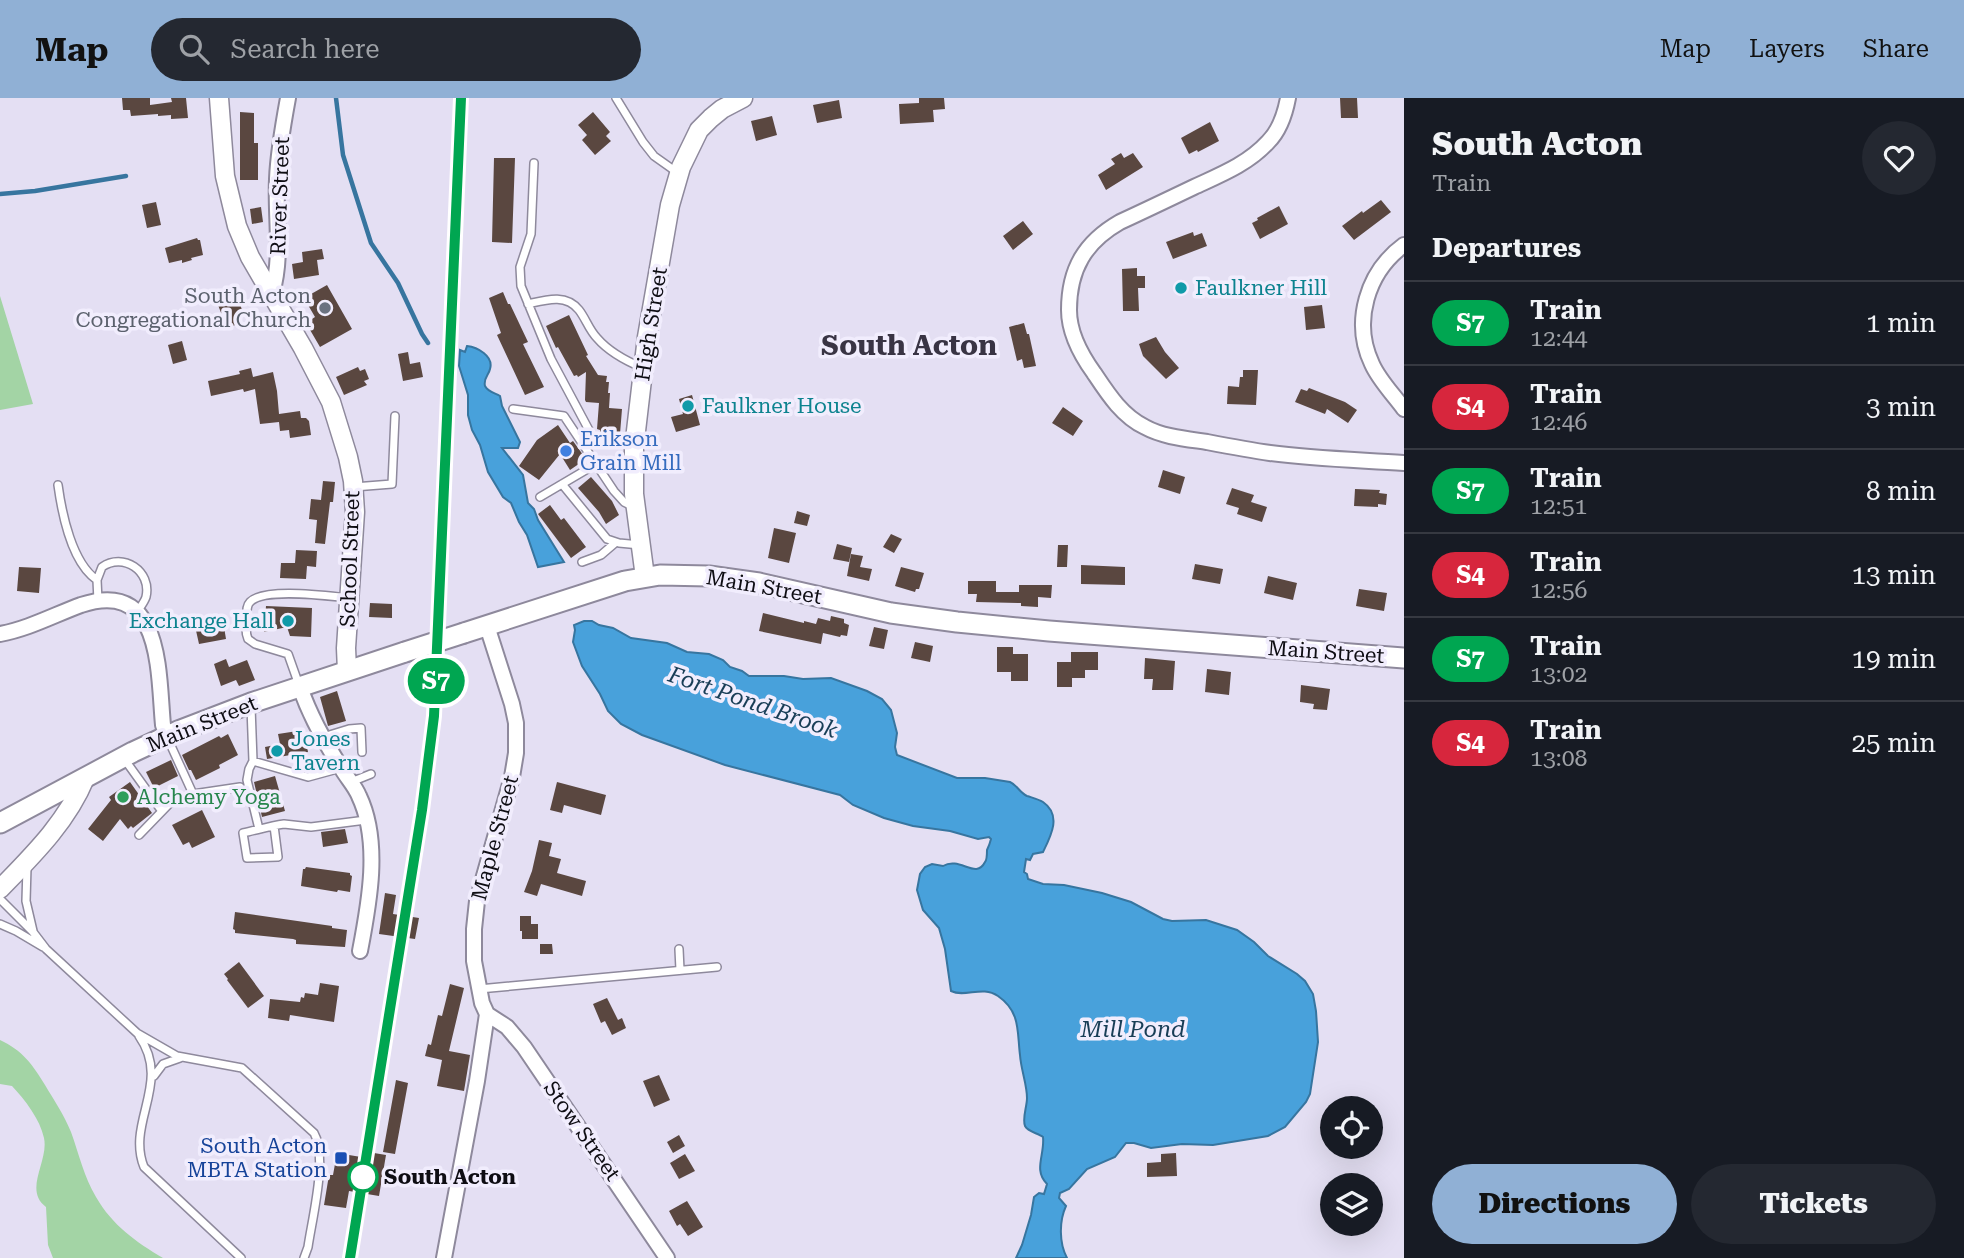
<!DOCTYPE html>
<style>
body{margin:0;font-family:"Roboto Serif",serif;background:#242831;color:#f1f3f6;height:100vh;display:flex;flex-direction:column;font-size:26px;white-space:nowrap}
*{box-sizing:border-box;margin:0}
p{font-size:23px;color:#9ea1a6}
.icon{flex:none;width:38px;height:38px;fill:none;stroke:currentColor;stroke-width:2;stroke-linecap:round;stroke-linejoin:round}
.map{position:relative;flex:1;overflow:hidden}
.panel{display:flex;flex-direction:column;background:#171b24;width:560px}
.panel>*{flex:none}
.badge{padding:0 14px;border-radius:23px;font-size:24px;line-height:46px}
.buttons{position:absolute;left:1320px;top:998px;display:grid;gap:14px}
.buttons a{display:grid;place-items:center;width:63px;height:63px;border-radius:50%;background:#171b24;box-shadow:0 7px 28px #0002;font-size:35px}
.map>.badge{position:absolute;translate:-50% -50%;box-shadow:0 0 0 4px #fff}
h2{padding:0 28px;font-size:26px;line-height:63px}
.round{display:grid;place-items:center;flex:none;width:74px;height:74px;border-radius:37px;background:#242831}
.summary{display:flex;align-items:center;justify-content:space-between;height:119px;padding:0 28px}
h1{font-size:33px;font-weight:800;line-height:52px}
.cta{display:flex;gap:14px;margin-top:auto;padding:14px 28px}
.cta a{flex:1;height:80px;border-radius:42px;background:#90b0d5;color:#111;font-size:28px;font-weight:800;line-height:80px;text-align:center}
.cta a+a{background:#242831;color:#f1f3f6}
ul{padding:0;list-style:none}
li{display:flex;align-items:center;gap:21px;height:84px;padding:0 28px;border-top:2px solid #363941}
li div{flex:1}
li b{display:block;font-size:26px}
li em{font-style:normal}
li .badge{min-width:77px;font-weight:700;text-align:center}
header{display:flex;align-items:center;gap:42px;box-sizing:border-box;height:98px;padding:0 35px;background:#90b0d5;color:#111}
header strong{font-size:33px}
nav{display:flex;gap:38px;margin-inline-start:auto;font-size:24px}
.search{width:490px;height:63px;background:#242831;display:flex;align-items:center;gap:18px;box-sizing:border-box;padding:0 24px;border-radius:38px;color:#9ea1a6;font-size:26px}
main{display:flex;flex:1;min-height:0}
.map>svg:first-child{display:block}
.green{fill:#a3d4a5}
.water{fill:#48a1db;stroke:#37759f;stroke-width:2}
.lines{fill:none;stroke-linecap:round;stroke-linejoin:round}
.stream{stroke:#37759f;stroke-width:4.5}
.building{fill:#5a4740}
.service-casing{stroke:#8e899c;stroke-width:10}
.minor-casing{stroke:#8e899c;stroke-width:18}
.tertiary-casing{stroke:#8e899c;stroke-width:21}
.secondary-casing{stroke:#8e899c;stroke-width:23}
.service{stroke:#fff;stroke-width:7}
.minor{stroke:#fff;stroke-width:14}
.tertiary{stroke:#fff;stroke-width:18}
.secondary{stroke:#fff;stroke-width:19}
.rail-casing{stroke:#28272f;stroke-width:7}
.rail{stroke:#f1edfd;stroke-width:4.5;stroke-dasharray:13;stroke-linecap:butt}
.secondary-bridge-casing{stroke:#8e899c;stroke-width:23;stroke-linecap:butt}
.secondary-bridge{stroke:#fff;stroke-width:19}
.line-casing{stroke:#fff;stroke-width:16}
.line{stroke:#00a651;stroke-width:10}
.culture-dot{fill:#0f9aa8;stroke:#f1edfd;stroke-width:2.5}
.worship-dot{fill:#6b7280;stroke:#f1edfd;stroke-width:2.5}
.shop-dot{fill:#3f7fe0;stroke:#f1edfd;stroke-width:2.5}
.leisure-dot{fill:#2e9e5b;stroke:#f1edfd;stroke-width:2.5}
.transit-dot{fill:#1a4fb4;stroke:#f1edfd;stroke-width:2.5}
.stop-dot{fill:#fff;stroke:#00a651;stroke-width:3.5}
.labels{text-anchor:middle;stroke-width:7;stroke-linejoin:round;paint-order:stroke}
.street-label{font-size:21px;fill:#0e0d13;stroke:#f1edfd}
.culture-label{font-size:21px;fill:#0d838f;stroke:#f1edfd;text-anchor:start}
.worship-label{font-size:21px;fill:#5b616d;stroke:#f1edfd;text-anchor:end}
.shop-label{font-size:21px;fill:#366cbe;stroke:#f1edfd;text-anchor:start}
.leisure-label{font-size:21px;fill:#27864d;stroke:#f1edfd;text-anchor:start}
.transit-label{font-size:21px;fill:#164399;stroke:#f1edfd;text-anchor:end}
.stop-label{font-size:21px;font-weight:bold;fill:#0e0d13;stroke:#f1edfd;text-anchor:start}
.water-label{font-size:23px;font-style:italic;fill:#193e57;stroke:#f1edfd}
.district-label{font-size:28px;font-weight:bold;fill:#393444;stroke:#f1edfd}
</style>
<header>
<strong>Map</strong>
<div class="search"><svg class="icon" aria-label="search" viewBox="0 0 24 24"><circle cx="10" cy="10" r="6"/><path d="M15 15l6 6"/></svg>Search here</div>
<nav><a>Map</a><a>Layers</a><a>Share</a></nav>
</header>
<main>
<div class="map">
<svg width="1404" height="1160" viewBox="0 0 1404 1160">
<rect width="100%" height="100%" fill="#e4dff3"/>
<path class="green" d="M0 198 33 306 0 312Z
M0 942C22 952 33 967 45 987 54 1002 64 1017 71 1034 79 1056 84 1079 96 1099 112 1127 136 1144 163 1160H53L48 1147 46 1109C23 1092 49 1063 44 1040 40 1021 25 1002 12 988L0 986Z"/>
<path class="water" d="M467 248C477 249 494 258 490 271 489 277 483 280 485 288 488 294 495 295 500 298L502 308 520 344 518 350H502L523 377 528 405 534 411 538 422 564 464 538 469 527 437 519 424 511 405 503 399 488 374 480 347 472 332 468 317V297L459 268 460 252 465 254Z
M584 523H592L599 527 613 530 631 540 667 545 687 554 709 556 723 562 730 569 742 573 749 578H784L803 581 831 580 867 593 882 601 891 612 897 635 895 649 897 657 957 680H985L1010 684C1017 687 1020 695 1027 698 1033 700 1038 701 1043 704 1062 717 1051 738 1043 754L1033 756 1030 762 1026 761 1024 774 1027 776 1028 781 1043 786 1064 787 1102 795 1131 804 1163 821 1172 823 1206 822 1237 832 1254 844 1268 858 1297 876 1305 883 1313 896 1316 913 1318 944 1310 996 1306 1004 1285 1029 1268 1038 1213 1047 1182 1046 1151 1050 1134 1045H1126L1115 1059 1087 1071 1069 1091 1060 1095 1059 1100 1066 1108C1059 1123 1059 1145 1067 1160H1016L1022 1147 1031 1117 1034 1099 1039 1095 1044 1096 1047 1086C1033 1072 1045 1057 1043 1039 1038 1035 1028 1034 1025 1028 1022 1020 1027 1009 1027 1000 1027 986 1021 972 1020 957 1017 934 1021 914 998 898 982 887 966 900 951 893L945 851 939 830 923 812 917 792 920 776 925 769 932 766 943 768C960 758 976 782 985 764 987 762 987 754 987 752 989 748 990 745 991 741L989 739 978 741 950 733 913 728 884 720 853 707 840 697 725 667 642 637 621 626 608 613 600 596 582 568 573 544 575 532 574 527Z"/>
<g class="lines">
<path class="stream" d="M336 0 343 57 371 145 398 185 422 236 428 245
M0 96 35 93 126 78"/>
</g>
<path class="building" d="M122 0H150V7L172 4 171 0H186L188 20 171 21V17L158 18V16L131 18 130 12H123Z
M919 0H944L945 11 933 12 934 24 900 26 899 6 919 5Z
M1340 0H1357L1358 20H1341Z
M839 2 842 20 817 25 813 7Z
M240 14 254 15V45H258V82H240Z
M593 14 610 34 606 38 611 43 595 57 582 42 587 37 578 27Z
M772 18 777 37 756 43 751 23Z
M1210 24 1219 43 1198 54 1197 52 1189 56 1181 40Z
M1121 55 1124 60 1133 55 1143 69 1106 92 1098 77 1115 66 1111 61Z
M494 60H515L512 145 492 144Z
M1381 102 1391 114 1354 142 1342 128 1362 113 1363 115Z
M156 104 161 127 147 130 142 107Z
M1279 108 1288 126 1260 141 1252 125 1258 122 1257 120Z
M261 109 263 124 252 126 250 111Z
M1023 123 1033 136 1013 152 1003 138Z
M1193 134 1194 138 1202 135 1207 148 1173 161 1166 144Z
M197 140 198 142H200L203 157 191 160 192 162 182 165V162L169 165 165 150Z
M322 151 324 161 317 162 319 177 294 181 292 166 303 164 302 154Z
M1137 170V178H1145V190H1138L1139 213H1123L1122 171Z
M327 187 352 231 320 249 306 225 315 219 304 200Z
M503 194 508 206H510L528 244 523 246 544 289 525 297 497 237 501 235 489 200Z
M237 199 243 214 237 216 241 225 227 230 218 207Z
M1322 207 1325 230 1306 232 1304 209Z
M569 217 588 257 586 258 598 277 607 278 606 284H609L608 295H610L609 310 622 311 620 336 600 334V332L597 331 599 305 586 304 585 302 586 274 578 279 577 277 574 278 558 249 556 250 546 228Z
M1024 225 1027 236H1029L1036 268 1024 270 1022 261 1017 263 1009 229Z
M1156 239 1165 254 1179 270 1166 281 1143 258 1139 246Z
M182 243 187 262 173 266 168 247Z
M408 254 410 266 420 264 423 279 403 283 398 256Z
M358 269 360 273 365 271 369 281 364 283 367 287 344 297 336 279Z
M251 270 253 279 273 274 277 293 279 316 300 313 301 320H306L309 323 311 337 290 340 289 332 280 333 279 324 260 326 255 291 244 294 243 291 211 298 208 283 240 276 239 273Z
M1243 272H1258L1256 307 1227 306 1228 288 1239 289 1240 279H1243Z
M1309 290 1345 304 1357 312 1348 325 1327 311 1325 316 1295 304 1301 291 1307 293Z
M692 297 700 327 676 334 671 319 683 316 679 301Z
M1063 309 1083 323 1073 338 1052 325Z
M558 327 570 345 573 343 586 361 570 372 560 356 539 382 519 368 537 342Z
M1163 372 1185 379 1180 396 1158 389Z
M591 379 612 403 619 417 606 426 599 414 578 390Z
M323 383 335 384 333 404H330L325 446 315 445 317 422 309 421 311 401 321 402Z
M1232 390 1254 397 1251 404 1267 409 1262 424 1237 416 1239 410 1226 406Z
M1355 391 1380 392 1379 395 1387 396 1386 407 1378 406V409L1354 408Z
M550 407 561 422 564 420 586 449 571 460 538 416Z
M797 413 810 417 807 428 794 425Z
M774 430 796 435 789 465 768 460Z
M891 436 902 441 894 455 883 449Z
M837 446 852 450 849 464 833 461Z
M1058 447H1068L1067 469H1057Z
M296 452 317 453 316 469 307 468 306 481 280 480 281 465H295Z
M851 456 863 458 860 469 872 471 869 483 847 478Z
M1195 466 1223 471 1220 486 1192 481Z
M1081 467 1125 469V487L1081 486Z
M19 469 41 470 39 495 17 493Z
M901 469 924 475 919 491H916L915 494 895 488Z
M1268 478 1297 485 1293 502 1264 495Z
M968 483H996V494H1019V487H1052L1051 500 1038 499V509L1021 508V505L976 504 977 496H968Z
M1359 491 1387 495 1384 513 1356 508Z
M370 505 392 506V520L369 519Z
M266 508 312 510 311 539 290 538 287 529 264 534Z
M763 515 804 525V523L816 526 818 520 830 523 831 518 844 521V525L849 527 847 538 841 537 840 539 823 535 821 546 759 533Z
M223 523 226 541 199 546 195 528Z
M874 529 888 532 884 551 869 548Z
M915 544 933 548 930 564 911 560Z
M997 549H1013V556H1028V583H1011V574H997Z
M1071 554H1098V572H1085V580H1072V589H1057V564H1071Z
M1145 560 1175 563 1173 592H1152L1153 581H1144Z
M226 561 229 569 247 562 255 582 239 588 236 582 221 588 214 566Z
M1207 571 1231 574 1229 597 1205 594Z
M1301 587 1330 591 1327 612 1313 611 1314 606 1300 604Z
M337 593 346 623 328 628 320 599Z
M304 632 308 654 267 661 265 649 280 646 278 636Z
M228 636 238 657 219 667 220 670 196 682 191 672H189L182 657 219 638 221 640Z
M171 662 178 678 154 690 146 674Z
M275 678 285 713 262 719 254 684Z
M130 684 152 715 133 730 131 728 128 731 120 721 103 743 88 731 111 702 109 699Z
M557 684 606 697 601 717 564 707 562 715 550 712Z
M202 712 215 739 192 750 189 744 183 747 172 727Z
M345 731 348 745 323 749 321 734Z
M539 742 552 745 549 758 561 761 557 775 586 783 582 798 541 786 537 798 524 794 532 773Z
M306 769 350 775V777L352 778 350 794 338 792 337 794 301 788 303 771H305Z
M385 795 396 797 393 816 419 820 415 841 379 836Z
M235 814 332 828V830L347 832 345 849 296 846V842L293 841 235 835V832L233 831Z
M520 818H531V826H538V841H522V833H520Z
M540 846H552L553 856H540Z
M239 864 264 898 248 910 227 882 228 881 224 876Z
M320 885 339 888 334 924 290 917 289 923 268 920 270 901 300 904 301 899 304 900 305 895 318 897Z
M450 886 464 890 449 953 470 957 464 993 437 988 442 962 425 958 428 946 431 947 438 917 442 918Z
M607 900 618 922 622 920 626 930 612 937 605 923 601 925 593 906Z
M659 977 670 1002 654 1009 643 983Z
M396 982 408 985 395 1056 383 1054Z
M679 1037 685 1048 673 1055 667 1044Z
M337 1055 373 1061 374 1055 386 1057 379 1098 349 1093 346 1110 324 1107 329 1077H333Z
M1176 1055 1177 1078 1147 1079V1065L1161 1064V1056Z
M685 1056 695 1073 679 1081 670 1065Z
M687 1103 703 1129 688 1138 680 1126 677 1128 669 1113Z"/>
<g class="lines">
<g class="service-casing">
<path id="service" d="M616 0 643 44 654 58 678 75
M534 65 531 136 520 169 521 188 551 261 590 334
M528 206C545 202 566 195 579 212 586 221 589 232 597 240 609 254 626 263 643 270
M513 311 564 318 614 393 624 404 634 409
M562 386 607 441 619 445 640 447
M58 387C62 416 72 465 97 482
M354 389 392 386 395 318
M540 399 596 366
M582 464 601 457 615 445
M98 503 97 482 102 469C123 454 152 473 146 499 144 505 140 509 137 514
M299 587 288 556 255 546 248 541C245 534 246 527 247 520 247 514 246 508 250 504 264 489 328 498 349 500
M251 609 253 663 249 671 247 682 259 731
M167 639 193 696
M323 639 349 631 361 630 362 654
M125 662 161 712
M253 663 308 679 341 670
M351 684 371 676
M274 728 278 759 247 760 243 735C257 732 270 728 284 726L311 729 366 722
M139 737 170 705 193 696 240 689
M27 769 26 803 33 833
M0 801 33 834 46 851 137 935 177 958 242 970 314 1035C328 1059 312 1121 308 1149L304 1160
M0 826 16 833 43 849
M679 851 680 872
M479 891 717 869
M139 938C172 985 126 1024 144 1069L241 1160
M154 978 163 966 180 960"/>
</g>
<g class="minor-casing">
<path id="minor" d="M1288 0C1285 16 1280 32 1268 44 1248 66 1220 77 1194 89 1169 101 1144 113 1120 124 1085 144 1069 171 1069 212 1069 235 1081 257 1094 275 1108 296 1122 318 1145 329 1163 339 1187 341 1207 344 1228 348 1249 352 1270 355 1315 361 1360 362 1404 365
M1404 147C1367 174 1352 224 1372 266 1379 282 1393 296 1404 311
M272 195C283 158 275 119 277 81 278 54 283 27 288 0
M0 536C28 531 54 517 81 507 163 480 158 575 163 627L167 638
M300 589C310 618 325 645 342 671 347 680 355 688 359 698 381 744 369 806 360 853
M487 916 507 929 524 949 667 1160
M444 1160 477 983 487 916 482 905 474 863V831L477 803 512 679 516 655V625L512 606 487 528"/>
</g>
<g class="tertiary-casing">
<path id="tertiary" d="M219 0 225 78 237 128 250 159 303 250 331 304 348 359 353 383 355 414 346 550 347 573
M645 479 634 396V350L647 239 670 107 681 69 699 32 711 20 722 11 743 0
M0 791C32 758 67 724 85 680"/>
</g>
<g class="secondary-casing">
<path id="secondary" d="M464 535 625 483 660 477 709 478 759 485 891 515 957 524 1049 533 1404 560
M0 725 133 654 178 633 251 605 405 554"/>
</g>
<use href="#service" class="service"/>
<use href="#minor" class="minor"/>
<use href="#tertiary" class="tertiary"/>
<use href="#secondary" class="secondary"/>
<g class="rail-casing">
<path id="rail" d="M350 1160 422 712 434 618 461 0"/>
</g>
<use href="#rail" class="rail"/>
<g class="secondary-bridge-casing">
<path id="secondary-bridge" d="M405 554 464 535"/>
</g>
<use href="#secondary-bridge" class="secondary-bridge"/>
</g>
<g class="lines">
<g class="line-casing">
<path id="line" d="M350 1160 422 712 434 618 461 0"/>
</g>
<use href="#line" class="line"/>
</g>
<g class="culture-dot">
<circle cx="1181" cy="190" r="7"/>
<circle cx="688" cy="308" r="7"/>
<circle cx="288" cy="523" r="7"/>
<circle cx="277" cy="653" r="7"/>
</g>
<circle class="worship-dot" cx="325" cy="210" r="7"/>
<circle class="shop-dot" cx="566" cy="353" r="7"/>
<circle class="leisure-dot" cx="123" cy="699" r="7"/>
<rect class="transit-dot" x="334" y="1053" width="14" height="14" rx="3.5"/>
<circle class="stop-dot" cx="363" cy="1079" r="14"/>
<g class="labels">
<g class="street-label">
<text transform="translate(280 98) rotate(-88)" y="7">River Street</text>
<text transform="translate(651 226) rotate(-81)" y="7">High Street</text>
<text transform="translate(350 461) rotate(-88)" y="7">School Street</text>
<text transform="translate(764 489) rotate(10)" y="7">Main Street</text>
<text transform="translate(1326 554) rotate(4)" y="7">Main Street</text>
<text transform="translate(202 626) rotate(-22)" y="7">Main Street</text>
<text transform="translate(495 740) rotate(-75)" y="7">Maple Street</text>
<text transform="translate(582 1033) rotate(55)" y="7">Stow Street</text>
</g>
<g class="culture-label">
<text x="1195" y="197">Faulkner Hill</text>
<text x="702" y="315">Faulkner House</text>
<text x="274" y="530" text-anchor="end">Exchange Hall</text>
<text x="291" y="648">Jones<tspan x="291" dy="24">Tavern</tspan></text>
</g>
<g class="worship-label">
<text x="311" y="205">South Acton<tspan x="311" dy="24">Congregational Church</tspan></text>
</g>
<g class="shop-label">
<text x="580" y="348">Erikson<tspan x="580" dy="24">Grain Mill</tspan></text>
</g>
<g class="leisure-label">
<text x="137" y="706">Alchemy Yoga</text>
</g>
<g class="transit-label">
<text x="327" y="1055">South Acton<tspan x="327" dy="24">MBTA Station</tspan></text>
</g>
<g class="stop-label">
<text x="384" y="1086">South Acton</text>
</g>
<g class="water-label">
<text transform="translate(753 604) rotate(19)" y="8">Fort Pond Brook</text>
<text x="1133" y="939">Mill Pond</text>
</g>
<g class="district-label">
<text x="909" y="257">South Acton</text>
</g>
</g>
</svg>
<div class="buttons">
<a><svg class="icon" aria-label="locate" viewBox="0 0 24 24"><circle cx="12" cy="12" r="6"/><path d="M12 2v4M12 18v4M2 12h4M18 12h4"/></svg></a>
<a><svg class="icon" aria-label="layers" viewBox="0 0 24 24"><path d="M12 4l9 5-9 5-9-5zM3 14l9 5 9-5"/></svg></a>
</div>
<b class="badge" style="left:436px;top:583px;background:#00a651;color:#fff">S7</b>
</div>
<section class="panel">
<div class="summary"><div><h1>South Acton</h1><p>Train</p></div><a class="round"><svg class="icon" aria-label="heart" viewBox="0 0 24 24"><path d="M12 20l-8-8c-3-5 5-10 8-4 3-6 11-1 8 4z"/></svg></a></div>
<h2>Departures</h2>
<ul>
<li><span class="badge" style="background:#00a651;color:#fff">S7</span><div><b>Train</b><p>12:44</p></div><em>1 min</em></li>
<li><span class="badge" style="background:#d7263d;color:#fff">S4</span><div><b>Train</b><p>12:46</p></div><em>3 min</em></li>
<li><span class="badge" style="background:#00a651;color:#fff">S7</span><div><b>Train</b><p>12:51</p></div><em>8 min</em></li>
<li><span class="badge" style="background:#d7263d;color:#fff">S4</span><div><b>Train</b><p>12:56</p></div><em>13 min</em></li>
<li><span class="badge" style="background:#00a651;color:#fff">S7</span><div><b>Train</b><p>13:02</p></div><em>19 min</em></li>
<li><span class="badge" style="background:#d7263d;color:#fff">S4</span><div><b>Train</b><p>13:08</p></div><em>25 min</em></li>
</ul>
<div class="cta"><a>Directions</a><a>Tickets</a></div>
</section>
</main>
